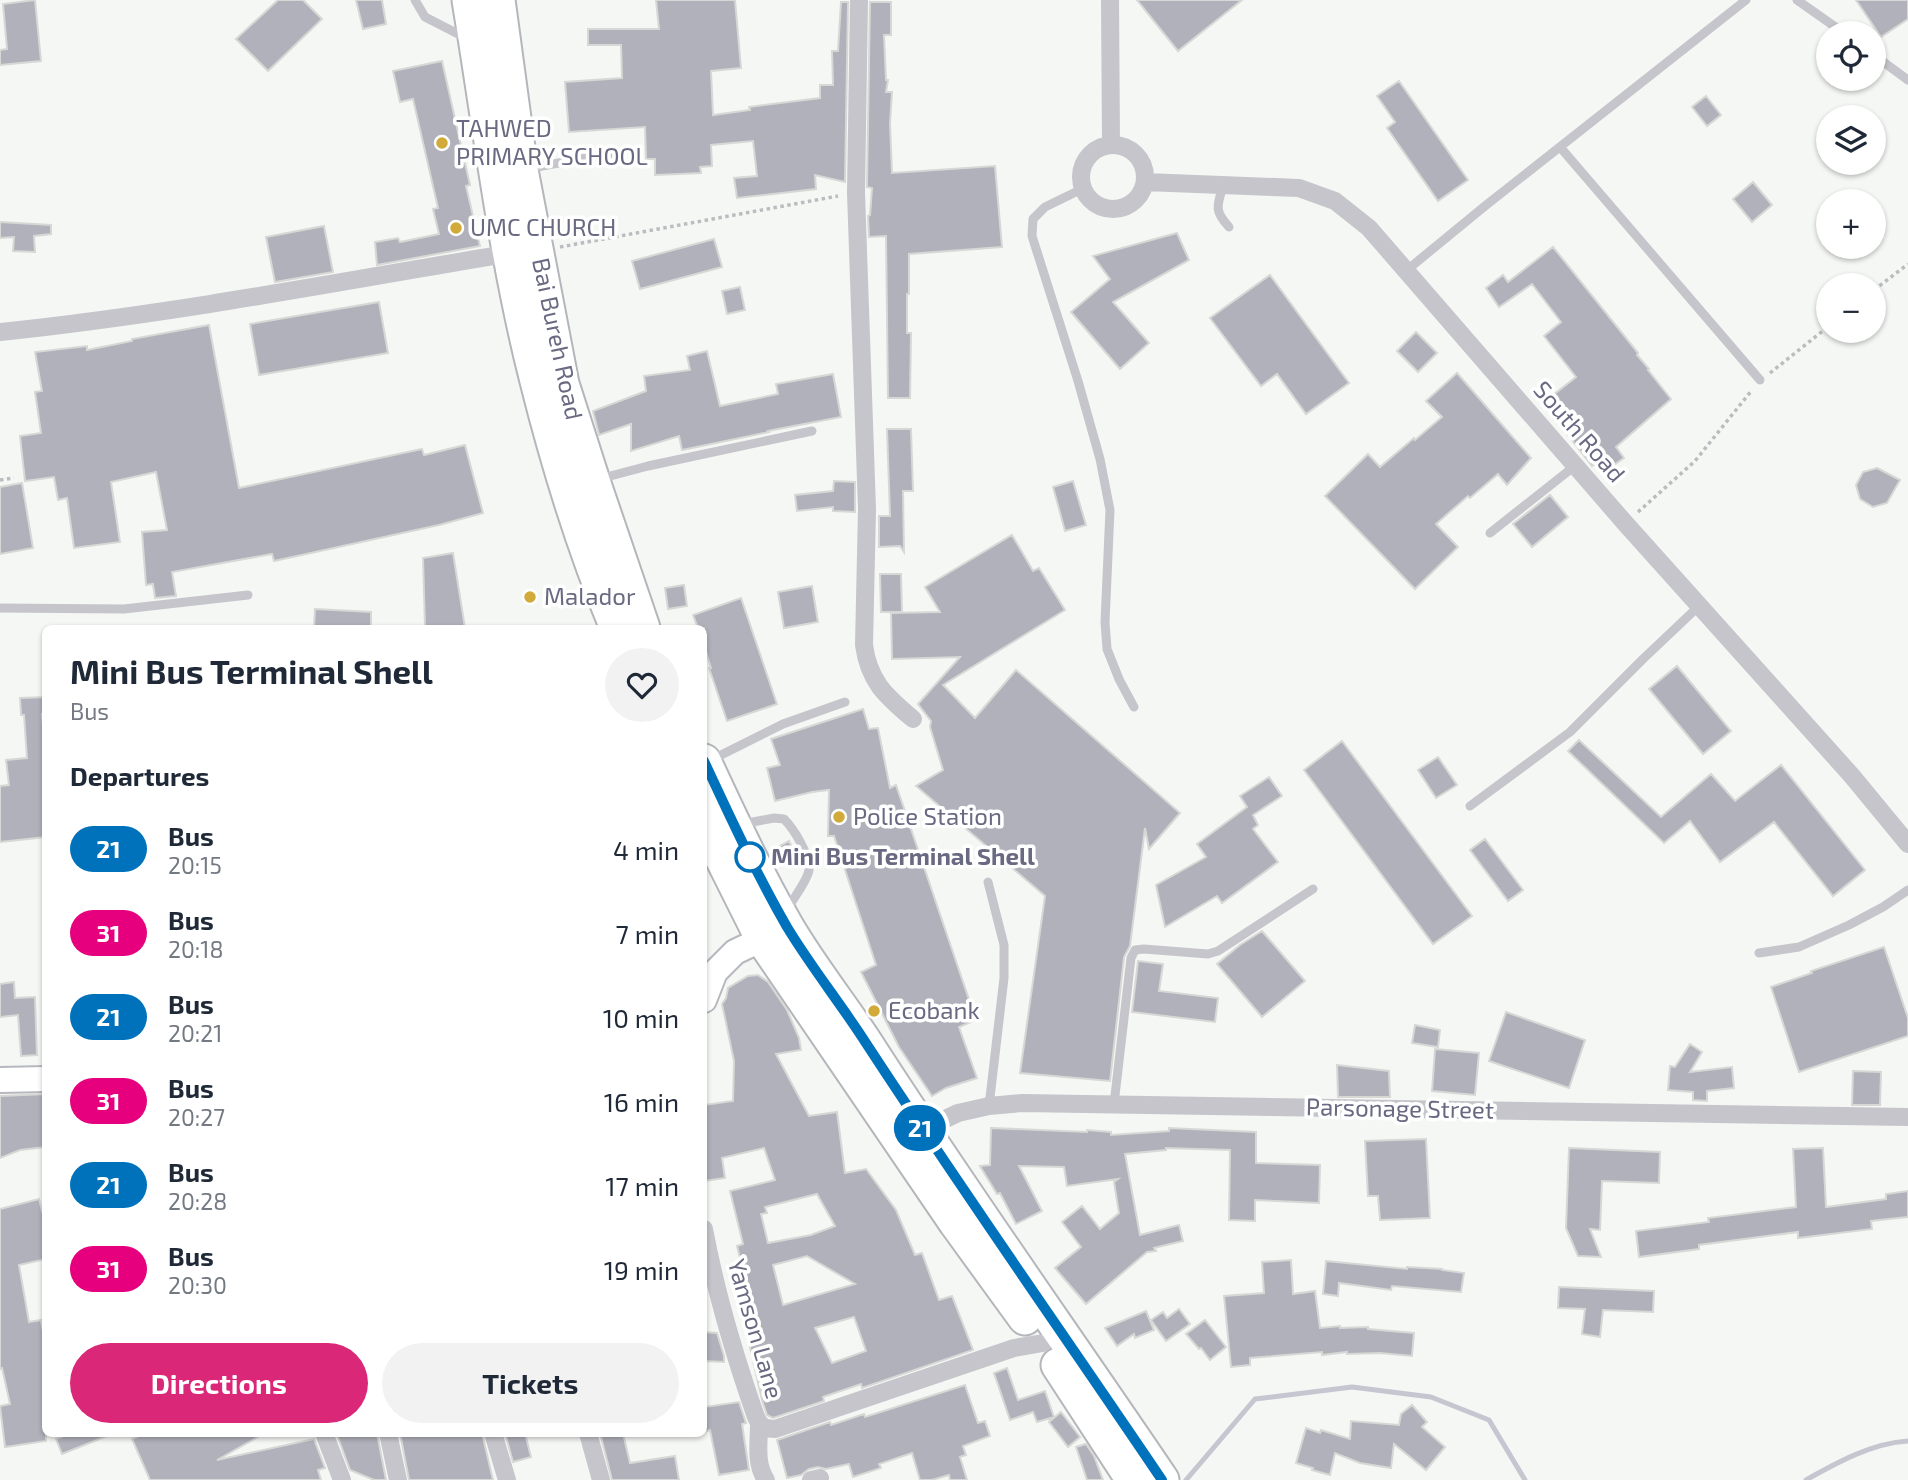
<!DOCTYPE html>
<meta charset="utf-8">
<style>
body{margin:0;font-family:"Exo 2",sans-serif;background:#f2f2f3;color:#1f2937;height:100vh;display:flex;flex-direction:column;font-size:26px;white-space:nowrap}
*{box-sizing:border-box;margin:0}
p{font-size:23px;color:#747a83}
.icon{flex:none;width:38px;height:38px;fill:none;stroke:currentColor;stroke-width:2;stroke-linecap:round;stroke-linejoin:round}
.map{position:relative;flex:1;overflow:hidden}
.panel{position:absolute;left:42px;top:625px;width:665px;height:812px;display:flex;flex-direction:column;background:#fff;border-radius:10px;box-shadow:0 2px 5px #0004}
.panel>*{flex:none}
.badge{padding:0 14px;border-radius:23px;font-size:24px;line-height:46px}
.fabs{position:absolute;left:1816px;top:21px;display:grid;gap:14px}
.fabs a{display:grid;place-items:center;width:70px;height:70px;border-radius:50%;background:#fff;box-shadow:0 2px 5px #0004;font-size:35px}
.map>.badge{position:absolute;translate:-50% -50%;box-shadow:0 0 0 4px #fff}
h2{padding:0 28px;font-size:26px;line-height:63px}
.round{display:grid;place-items:center;flex:none;width:74px;height:74px;border-radius:37px;background:#f2f2f3}
.summary{display:flex;align-items:center;justify-content:space-between;height:119px;padding:0 28px}
h1{font-size:33px;font-weight:700;line-height:52px}
.cta{display:flex;gap:14px;margin-top:auto;padding:14px 28px}
.cta a{flex:1;height:80px;border-radius:42px;background:#db2777;color:#fff;font-size:28px;font-weight:700;line-height:80px;text-align:center}
.cta a+a{background:#f2f2f3;color:#1f2937}
ul{padding:0;list-style:none}
li{display:flex;align-items:center;gap:21px;height:84px;padding:0 28px}
li div{flex:1}
li b{display:block;font-size:26px}
li em{font-style:normal}
li .badge{min-width:77px;font-weight:700;text-align:center}
.map>svg:first-child{display:block}
.lines{fill:none;stroke-linecap:round;stroke-linejoin:round}
.stream{stroke:#c5c6d0;stroke-width:5}
.building{fill:#b0b1ba;stroke:#d7d8d6;stroke-width:2;fill-rule:evenodd}
.secondary-casing{stroke:#b7b8bf;stroke-width:28}
.highway-casing{stroke:#b5b6bb;stroke-width:37}
.path{stroke:#bcbcc0;stroke-width:3.5;stroke-dasharray:3.5 3.5;stroke-linecap:butt}
.lane{stroke:#c5c5cb;stroke-width:9}
.street{stroke:#c5c5cb;stroke-width:18}
.secondary{stroke:#fff;stroke-width:24}
.highway{stroke:#fff;stroke-width:33}
.line-casing{stroke:#fff;stroke-width:16}
.line{stroke:#0072bc;stroke-width:10}
.poi-dot{fill:#d2aa39;stroke:#fff;stroke-width:2.5}
.stop-dot{fill:#fff;stroke:#0072bc;stroke-width:3.5}
.labels{text-anchor:middle;stroke-width:7;stroke-linejoin:round;paint-order:stroke}
.poi-label{font-size:24px;fill:#696a82;stroke:#fff;text-anchor:start}
.street-label{font-size:24px;fill:#696a82;stroke:#fff}
.stop-label{font-size:24px;font-weight:bold;fill:#696a82;stroke:#fff;text-anchor:start}
</style>
<div class="map">
<svg width="1908" height="1480" viewBox="0 0 1908 1480">
<rect width="100%" height="100%" fill="#f5f7f4"/>
<g class="lines">
<path class="stream" d="M1186 1480 1255 1399 1352 1387 1431 1397 1489 1420 1525 1480
M1806 1480C1836 1463 1872 1443 1908 1441"/>
</g>
<path class="building" d="M35 0 41 61 0 65V50L7 49 3 4Z
M278 0H303L322 19 268 71 236 39Z
M356 0H382L386 24 363 29Z
M656 0H735L741 68 711 71 713 115 750 110 749 107 820 98V85H833L832 51H838L841 2H848L845 182 815 175 816 189 737 198 734 178 757 176 753 141 711 145 712 166 700 167 701 173 655 175V159H646L645 127 569 132 565 82 622 78 621 45H588V29H659Z
M1137 0H1242L1178 51Z
M1856 0H1908V19L1881 37Z
M870 2H891V35H884L886 80H888L886 92H892L890 123 892 173 995 166 1002 247 909 254V294H907V333H911L910 398H888L886 236 869 237 868 216 870 215 872 188 867 187Z
M442 61 470 185 466 186 480 246 377 265 375 242 398 238 400 242 439 234 433 209 438 208 413 99 400 102 393 71Z
M1399 81 1468 180 1438 201 1387 128 1395 122 1377 96Z
M1706 96 1721 115 1707 126 1692 107Z
M1753 182 1772 205 1752 222 1733 199Z
M0 222 51 225V234L34 236 35 252 13 251 14 237 0 238Z
M324 226 333 272 275 282 266 237Z
M1177 233 1189 260 1113 302 1149 343 1120 369 1071 312 1110 279 1093 256Z
M714 239 722 267 640 289 632 261Z
M1553 247 1638 353 1637 355 1649 369 1648 370 1671 399 1616 447 1624 458 1602 473 1594 464 1592 466 1543 403 1576 377 1544 336 1561 322 1532 284 1499 307 1486 288 1503 275 1508 282Z
M1270 275 1349 383 1306 414 1277 374 1261 386 1210 318Z
M740 287 745 310 727 314 722 291Z
M379 302 388 353 259 375 250 324Z
M209 325 239 488 422 449 424 455 465 445 483 513 439 525 274 561 272 554 172 572 176 596 155 598 153 584 146 585 142 532 167 530 156 472 111 482 120 542 74 548 67 498 58 500 54 477 25 481 20 436 41 433 35 392 42 391 35 352 87 346V350L132 341V339Z
M1416 332 1437 353 1418 372 1397 351Z
M707 351 720 406 778 394 776 384 833 374 841 417 768 431 769 432 682 450 679 436 631 451V424L599 435 593 411 646 391 644 376 690 370 687 356Z
M1457 373 1531 458 1507 485 1498 474 1470 498 1468 496 1436 524 1458 547 1415 589 1325 496 1368 454 1380 467 1414 438 1415 440 1442 417 1426 401Z
M887 429H911L913 491H903L904 552 900 546 879 547V516H890Z
M1877 468 1900 480 1887 503 1873 507 1860 499 1856 485 1863 472Z
M834 481 855 482V512L833 511V507L797 511 795 495 833 491Z
M1073 481 1086 525 1065 531 1053 487Z
M22 483 33 548 0 554V487Z
M1550 495 1568 517 1532 547 1513 524Z
M1012 535 1033 571 1039 568 1065 610 943 685 975 718 1016 670 1180 813 1149 849 1145 828 1130 946 1124 957 1110 1081 1020 1073 1045 896 916 786 943 770 930 727 931 721 918 704 960 657 892 659 891 613 940 612 925 587Z
M453 553 465 628H425L423 558Z
M880 574H901L902 612H881Z
M684 585 687 606 668 609 665 588Z
M812 586 818 622 784 628 778 592Z
M741 598 777 704 727 721 709 668H711L704 645V628H698L693 615Z
M315 609 371 612V628H314Z
M1677 666 1731 731 1703 754 1649 689Z
M46 697V713L42 714 46 763V837L0 842V786L9 785 6 760 27 758 24 715H21L20 698Z
M863 709 869 729 878 728 890 788 896 785 976 1020 959 1027 977 1078 946 1088 932 1096 899 1047 861 972 876 965 834 836H828L829 790 812 792 775 801 767 768 780 765 771 739Z
M1579 740 1661 817 1711 774 1735 801 1781 765 1865 870 1833 896 1774 822 1720 862 1690 821 1664 843 1568 751Z
M1342 741 1472 916 1433 944 1304 770Z
M1438 757 1457 785 1436 798 1418 770Z
M1269 777 1282 796 1253 815 1258 825 1253 829 1278 862 1222 903 1217 896 1165 927 1156 885 1206 857 1197 844 1247 807 1240 796Z
M1485 839 1523 890 1508 901 1470 850Z
M789 841 796 856 778 865 771 851Z
M1262 931 1305 981 1262 1017 1217 964 1240 945Z
M1884 947 1908 1018V1036L1799 1072 1771 987 1812 973 1811 971Z
M1138 961 1163 964 1159 991 1218 998 1215 1022 1132 1012Z
M758 975 768 982 787 1010 799 1038 801 1050 776 1054 809 1116 837 1112 845 1173 866 1169 896 1210 915 1255 922 1253 939 1300 952 1296 973 1350 862 1388 861 1384 823 1397 824 1401 773 1418 767 1415 762 1400 747 1334H749L744 1310 752 1308 737 1246 743 1244 730 1191 775 1180 764 1148 722 1158 725 1178 704 1181V1105L733 1101 734 1061 722 1004 726 998 728 988 748 976ZM817 1194 835 1226 811 1235 768 1243 761 1214 767 1213 765 1207ZM807 1256 855 1284 783 1305 773 1265ZM854 1317 866 1351 832 1363 815 1328Z
M14 982 15 998 35 997 37 1055 21 1056 18 1015 0 1017V984Z
M1506 1012 1585 1040 1569 1088 1489 1061Z
M1415 1025 1440 1030 1438 1047 1412 1043Z
M1690 1044 1702 1052 1690 1072 1732 1067 1734 1088 1707 1091V1101L1693 1100V1092L1668 1090 1670 1066 1675 1067Z
M1435 1049 1479 1053 1475 1095 1432 1091Z
M1337 1065 1389 1071 1390 1097H1338Z
M1853 1071 1881 1072 1880 1105H1852Z
M46 1094V1147L20 1150 0 1158V1096Z
M991 1128 1087 1132V1130L1111 1132V1135L1169 1131V1128L1256 1132V1163L1320 1165 1319 1203 1255 1200V1221L1229 1220 1230 1150 1166 1148V1150L1125 1154 1140 1235 1179 1225 1183 1241 1154 1248 1156 1251 1147 1252 1086 1304 1055 1268 1081 1247 1062 1222 1082 1206 1100 1229 1119 1213 1114 1182 1118 1179 1067 1186 1064 1167 1019 1166 1042 1211 1016 1224 1000 1193 997 1194 980 1166 990 1165Z
M1426 1139 1430 1218 1380 1220 1378 1196H1368L1365 1141Z
M1569 1148 1660 1152 1659 1183 1602 1181 1600 1230 1590 1229 1601 1257 1578 1256 1566 1228Z
M1823 1148 1826 1207 1886 1199V1194L1908 1191V1217L1871 1221 1872 1229 1798 1238V1232L1699 1245V1249L1639 1257 1636 1231 1709 1222 1708 1218 1796 1207 1793 1149Z
M39 1199 46 1227V1259L19 1265 29 1322 41 1320 46 1348V1441L5 1447 0 1406 10 1404 2 1368 0 1369V1209Z
M1291 1260 1293 1294 1315 1291 1320 1328 1340 1326V1328L1368 1327V1329L1414 1333 1412 1356 1380 1353 1347 1354V1352L1322 1355V1352L1250 1358V1365L1231 1367 1224 1296 1264 1293 1262 1262Z
M1326 1261 1407 1269V1267L1442 1269V1270L1464 1273 1461 1292 1392 1286 1391 1290 1339 1283 1338 1296 1323 1294Z
M1559 1287 1654 1291 1653 1312 1603 1310 1600 1337 1582 1334 1585 1309 1558 1308Z
M1179 1309 1190 1324 1166 1341 1151 1320 1163 1312 1167 1318Z
M1146 1311 1154 1330 1135 1338 1134 1334 1117 1346 1105 1328Z
M1205 1320 1226 1347 1210 1360 1201 1348 1199 1349 1186 1334Z
M704 1332 717 1333 724 1356V1362L704 1361Z
M1007 1368 1018 1400 1045 1391 1054 1417 1037 1422 1033 1412 1010 1420 994 1373Z
M965 1385 978 1423 985 1421 990 1436 963 1446 966 1455 960 1457 967 1480H950L949 1475 932 1480H920L912 1453 879 1464 881 1468 853 1477 849 1464 826 1469 818 1467 809 1469 801 1475 787 1478 777 1440 830 1422 831 1425 864 1414 865 1417Z
M739 1402 746 1423 742 1424 749 1470 719 1475 710 1430 704 1432V1407Z
M1412 1405 1427 1422 1422 1427 1445 1447 1426 1470 1394 1444 1391 1468 1360 1463 1335 1453 1330 1475 1312 1470 1313 1468 1296 1463 1306 1428 1320 1433 1321 1430 1350 1439 1351 1421 1399 1425 1401 1414Z
M1061 1412 1080 1437 1068 1447 1049 1422Z
M71 1433H112V1434L62 1454 56 1439Z
M146 1433H265L217 1460 314 1439 325 1468 318 1470 321 1480H150L132 1439Z
M345 1433H377L386 1480H374L350 1470 337 1435Z
M400 1433H482L493 1480H409Z
M505 1433H525L531 1457 513 1462Z
M600 1433H623L630 1463 675 1456 679 1480H612Z
M1086 1444 1094 1456 1103 1480H1087L1076 1447Z"/>
<g class="lines">
<g class="secondary-casing">
<path id="secondary" d="M704 1000 715 972 735 952 777 932
M0 1080 46 1079"/>
</g>
<g class="highway-casing">
<path id="highway" d="M469 0C490 127 505 256 537 381 558 465 584 549 617 628
M498 0 521 170 562 384 593 481 643 628
M704 761C730 817 756 873 787 927 811 968 841 1005 867 1045 962 1193 1064 1335 1162 1480
M704 822 763 940 956 1223 1025 1318
M1058 1365 1133 1480"/>
</g>
<path class="path" d="M560 247 838 196
M1874 290 1908 264
M1770 373 1829 326
M0 480 14 478
M1638 512 1695 461 1752 390"/>
<path class="lane" d="M415 0 425 17 468 39
M1797 0 1844 33
M1874 55 1908 80
M1560 147 1760 380
M526 169 618 152
M1223 186C1217 206 1214 211 1229 227
M1082 189 1045 207 1033 219 1032 236 1078 381 1100 459 1110 510 1105 622 1107 649 1119 679 1134 707
M1407 270 1485 206 1746 0
M599 479 648 466 812 431
M1490 533 1576 465
M0 608 124 609 248 595
M709 761 783 724 845 702
M1470 806 1570 732 1643 659 1700 605
M742 824 774 818 784 819C794 829 810 855 809 870 808 880 792 900 787 910
M988 882 1004 945V978L989 1106
M1759 953 1799 947 1849 925 1883 907 1908 890
M1114 1104 1131 958 1135 950 1144 949 1208 954 1218 951 1313 889"/>
<path class="street" d="M859 0 856 193 867 509 864 645C869 682 886 696 913 719
M1110 0 1111 144
M1081 177a32 32 0 1 1 64 0a32 32 0 1 1-64 0Z
M1145 182 1299 188 1335 201 1369 228 1625 523 1852 776 1908 844
M0 332C171 314 340 282 510 253
M918 1132 958 1113 989 1106 1022 1103 1908 1117
M704 1229C716 1294 734 1354 756 1417 760 1426 764 1429 775 1429L1014 1348 1043 1343
M759 1424C759 1443 755 1464 766 1480
M324 1433 342 1480
M388 1433 398 1480
M493 1433 507 1480
M588 1433 601 1480
M811 1480 820 1478"/>
<use href="#secondary" class="secondary"/>
<use href="#highway" class="highway"/>
</g>
<g class="lines">
<g class="line-casing">
<path id="line" d="M704 761C730 817 756 873 787 927 810 965 837 999 862 1037 959 1186 1062 1332 1162 1480"/>
</g>
<use href="#line" class="line"/>
</g>
<g class="poi-dot">
<circle cx="442" cy="143" r="7"/>
<circle cx="456" cy="228" r="7"/>
<circle cx="530" cy="597" r="7"/>
<circle cx="839" cy="817" r="7"/>
<circle cx="874" cy="1011" r="7"/>
</g>
<circle class="stop-dot" cx="750" cy="857" r="14"/>
<g class="labels">
<g class="poi-label">
<text x="456" y="137">TAHWED<tspan x="456" dy="28">PRIMARY SCHOOL</tspan></text>
<text x="470" y="236">UMC CHURCH</text>
<text x="544" y="605">Malador</text>
<text x="853" y="825">Police Station</text>
<text x="888" y="1019">Ecobank</text>
</g>
<g class="street-label">
<text transform="translate(557 339) rotate(78)" y="8">Bai Bureh Road</text>
<text transform="translate(1579 432) rotate(49)" y="8">South Road</text>
<text transform="translate(1400 1109) rotate(1)" y="8">Parsonage Street</text>
<text transform="translate(755 1329) rotate(74)" y="8">Yamson Lane</text>
</g>
<g class="stop-label">
<text x="771" y="865">Mini Bus Terminal Shell</text>
</g>
</g>
</svg>
<div class="fabs">
<a><svg class="icon" aria-label="locate" viewBox="0 0 24 24"><circle cx="12" cy="12" r="6"/><path d="M12 2v4M12 18v4M2 12h4M18 12h4"/></svg></a>
<a><svg class="icon" aria-label="layers" viewBox="0 0 24 24"><path d="M12 4l9 5-9 5-9-5zM3 14l9 5 9-5"/></svg></a>
<a>+</a>
<a>−</a>
</div>
<b class="badge" style="left:920px;top:1128px;background:#0072bc;color:#fff">21</b>
<section class="panel">
<div class="summary"><div><h1>Mini Bus Terminal Shell</h1><p>Bus</p></div><a class="round"><svg class="icon" aria-label="heart" viewBox="0 0 24 24"><path d="M12 20l-8-8c-3-5 5-10 8-4 3-6 11-1 8 4z"/></svg></a></div>
<h2>Departures</h2>
<ul>
<li><span class="badge" style="background:#0072bc;color:#fff">21</span><div><b>Bus</b><p>20:15</p></div><em>4 min</em></li>
<li><span class="badge" style="background:#e6007e;color:#fff">31</span><div><b>Bus</b><p>20:18</p></div><em>7 min</em></li>
<li><span class="badge" style="background:#0072bc;color:#fff">21</span><div><b>Bus</b><p>20:21</p></div><em>10 min</em></li>
<li><span class="badge" style="background:#e6007e;color:#fff">31</span><div><b>Bus</b><p>20:27</p></div><em>16 min</em></li>
<li><span class="badge" style="background:#0072bc;color:#fff">21</span><div><b>Bus</b><p>20:28</p></div><em>17 min</em></li>
<li><span class="badge" style="background:#e6007e;color:#fff">31</span><div><b>Bus</b><p>20:30</p></div><em>19 min</em></li>
</ul>
<div class="cta"><a>Directions</a><a>Tickets</a></div>
</section>
</div>
